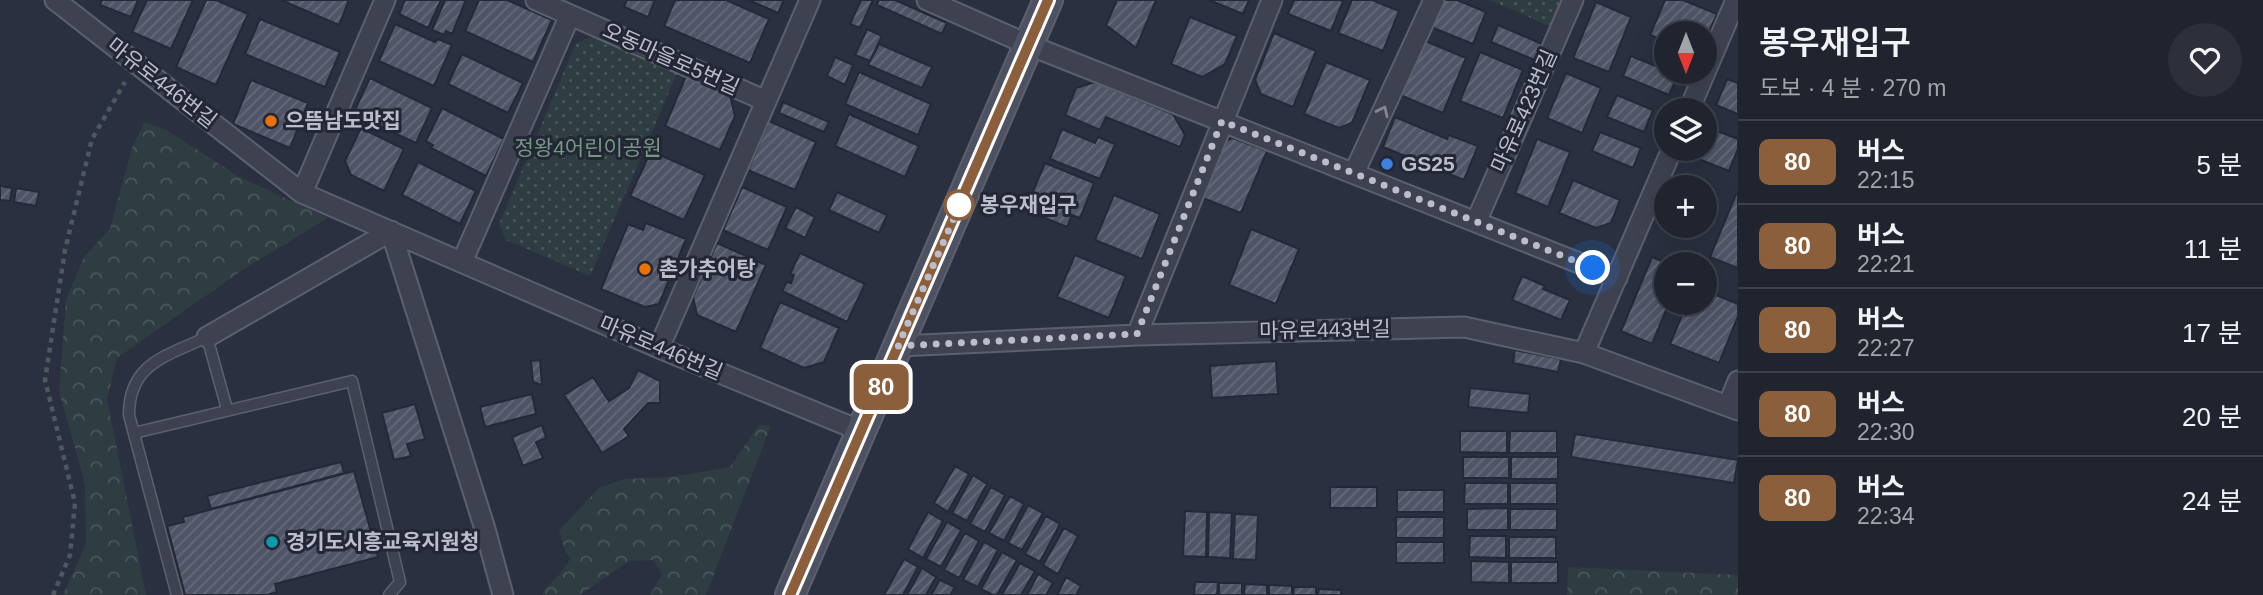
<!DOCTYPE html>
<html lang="ko">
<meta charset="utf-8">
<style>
body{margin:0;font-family:Helvetica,"Noto Sans KR",sans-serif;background:#2d303b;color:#f1f3f6;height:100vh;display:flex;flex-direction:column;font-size:26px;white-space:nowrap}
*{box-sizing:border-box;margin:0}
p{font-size:23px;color:#a2a4aa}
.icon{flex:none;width:38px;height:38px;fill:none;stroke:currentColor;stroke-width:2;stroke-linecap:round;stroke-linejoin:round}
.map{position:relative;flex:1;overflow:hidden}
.drawer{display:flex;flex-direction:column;background:#20242f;width:525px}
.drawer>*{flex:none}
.badge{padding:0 14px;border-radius:10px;font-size:24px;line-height:46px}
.needle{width:46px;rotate:180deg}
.tools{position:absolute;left:1654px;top:21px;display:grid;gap:14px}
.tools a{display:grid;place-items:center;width:63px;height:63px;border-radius:50%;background:#20242f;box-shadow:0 7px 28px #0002,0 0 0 2px #3d414b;font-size:35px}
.you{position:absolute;width:35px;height:35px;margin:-18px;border:5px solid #fff;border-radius:50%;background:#1a73e8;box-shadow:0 0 0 10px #1a73e833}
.map>.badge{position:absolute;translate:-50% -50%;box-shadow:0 0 0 4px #fff}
.round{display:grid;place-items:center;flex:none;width:74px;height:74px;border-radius:37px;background:#2d303b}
.overview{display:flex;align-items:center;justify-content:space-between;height:119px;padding:0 21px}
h1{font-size:33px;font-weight:600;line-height:52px}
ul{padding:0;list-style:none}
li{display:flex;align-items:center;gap:21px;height:84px;padding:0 21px;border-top:2px solid #3d414b}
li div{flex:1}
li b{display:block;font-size:26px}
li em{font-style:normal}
li .badge{min-width:77px;font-weight:700;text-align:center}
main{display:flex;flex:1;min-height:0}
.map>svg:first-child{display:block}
.forest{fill:url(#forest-crowns)}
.park{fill:url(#park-dots)}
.building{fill:url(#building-hatch);stroke:#252937;stroke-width:2}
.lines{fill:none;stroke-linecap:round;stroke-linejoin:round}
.lane-casing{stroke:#5c606d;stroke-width:13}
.street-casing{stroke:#5c606d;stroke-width:23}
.secondary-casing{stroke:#5c606d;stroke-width:32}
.path{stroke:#4c5a5f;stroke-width:4.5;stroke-dasharray:5 5;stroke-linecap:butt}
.lane{stroke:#3e4250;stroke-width:10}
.street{stroke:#3e4250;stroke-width:19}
.secondary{stroke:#4d5162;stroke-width:28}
.oneway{stroke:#838693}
.line-casing{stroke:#fff;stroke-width:16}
.line{stroke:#8b5e3c;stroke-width:10}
.walk{stroke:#bbbeca;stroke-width:7;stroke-dasharray:0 12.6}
.food-dot{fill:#e8710a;stroke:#232735;stroke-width:2.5}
.shop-dot{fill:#3f7fe0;stroke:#232735;stroke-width:2.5}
.stop-dot{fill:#fff;stroke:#8b5e3c;stroke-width:3.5}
.culture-dot{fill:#0f9aa8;stroke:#232735;stroke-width:2.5}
.labels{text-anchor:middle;stroke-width:6;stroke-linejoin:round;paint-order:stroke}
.street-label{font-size:21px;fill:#bbbeca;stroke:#232735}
.poi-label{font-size:21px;font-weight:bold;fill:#bbbeca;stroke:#232735;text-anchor:start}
.park-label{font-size:21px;fill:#759883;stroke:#232735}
.stop-label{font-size:21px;font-weight:bold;fill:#bbbeca;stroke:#232735;text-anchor:start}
</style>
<main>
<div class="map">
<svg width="1738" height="595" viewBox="0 0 1738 595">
<defs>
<pattern id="forest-crowns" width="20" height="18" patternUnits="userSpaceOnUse" patternTransform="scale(1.75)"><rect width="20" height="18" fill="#2d3d41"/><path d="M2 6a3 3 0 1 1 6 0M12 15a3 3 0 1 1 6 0" fill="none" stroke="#4a575b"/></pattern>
<pattern id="park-dots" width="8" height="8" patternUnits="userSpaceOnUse" patternTransform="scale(1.75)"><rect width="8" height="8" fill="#2d3d41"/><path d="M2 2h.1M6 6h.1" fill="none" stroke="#4a575b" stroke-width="1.8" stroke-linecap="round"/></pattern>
<pattern id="building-hatch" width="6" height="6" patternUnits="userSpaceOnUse" patternTransform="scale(1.75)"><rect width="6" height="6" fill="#4f5466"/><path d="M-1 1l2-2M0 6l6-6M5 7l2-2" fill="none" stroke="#666b7b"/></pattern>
</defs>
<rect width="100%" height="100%" fill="#2a303f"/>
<path class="forest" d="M144 122 165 129 238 176 328 218 244 269 117 358 107 399 146 595H63L86 544 85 484 59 391 66 300 84 257 110 229 132 148Z
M759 425H771L706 595H650L662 574 653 560 629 561 580 595H543V591L560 574 571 558 566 553 559 531 599 488 624 479 671 477 730 467Z
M1568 567 1738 575V595H1567Z"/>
<path class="park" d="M1490 0H1569L1556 29Z
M594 36 678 71 590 276 506 240 499 224 576 43Z"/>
<path class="building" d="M102 0H138L131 17 100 5Z
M147 0H193L171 49 132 32Z
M206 0H216L248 14 216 85 176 67Z
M281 0H349L339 25Z
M405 0H441L428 28 399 14Z
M445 0H466L452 34 446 31 444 35 432 30Z
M479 0H507L552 20 533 62 465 31Z
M627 0H655L648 17 624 7Z
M675 0H726L769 19 750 63 664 26Z
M749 0H784L778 13Z
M861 0H873L860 28 850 24Z
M879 0H895L947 23 942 34 877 5Z
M1117 0H1156L1136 48 1106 25Z
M1209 0H1249L1243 14Z
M1294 0H1340L1343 1 1331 31 1288 14Z
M1352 0H1372L1399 11 1383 51 1338 33Z
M1437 0H1457L1486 12 1473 44 1426 25Z
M1665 0H1683L1717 14 1704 43V33H1666V41L1650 35Z
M1596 2 1631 17 1609 72 1573 58Z
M1190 17 1237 36 1225 64 1202 77 1171 64Z
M260 19 340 52 325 87 245 54Z
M395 24 435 42 438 39 452 45 434 86 379 61Z
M1498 25 1542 44 1535 60 1491 42Z
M867 29 882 36 870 61 855 55Z
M1274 33 1316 51 1293 107 1261 94 1255 80Z
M1423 40 1466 58 1443 113 1400 95Z
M879 44 932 67 922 88 868 65Z
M1480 52 1523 70 1503 118 1460 101Z
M462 54 523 83 508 113 448 84Z
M1631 56 1678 75 1669 95 1623 76Z
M835 57 853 65 845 85 827 76Z
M1326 62 1370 80 1352 123 1339 128 1304 114Z
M859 72 931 104 918 135 845 104Z
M1566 73 1601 88 1582 133 1547 118Z
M686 76 730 95 735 116 720 150 665 126Z
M370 78 432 108 416 143 353 114Z
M1727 79 1738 83V114L1716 105Z
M251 80 308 103 290 148 233 124Z
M1095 82 1173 114 1185 135 1180 147 1106 117 1100 130 1065 115 1076 88Z
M1617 95 1653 110 1644 132 1607 117Z
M783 102 829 122 824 132 779 113Z
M442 108 504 139 486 176 431 148 433 145 426 141Z
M849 114 919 146 905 177 835 146Z
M1395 117 1447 139 1449 135 1478 146 1464 180 1383 147Z
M769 121 816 142 795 190 748 170Z
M1704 126 1738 139V149L1729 171 1691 156 1694 149H1704Z
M361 128 404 149 384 191 351 175 345 161Z
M1062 129 1095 143 1098 137 1115 144 1100 179 1050 159Z
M1600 132 1641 148 1633 168 1592 151Z
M1233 138 1267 151 1241 213 1200 197 1222 142Z
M1537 139 1570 152 1548 207 1515 193Z
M651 151 705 175 684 220 630 196Z
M418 162 476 191 460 224 402 195Z
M1045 163 1094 183 1080 218 1072 215 1067 227 1025 210Z
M1573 180 1620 200 1611 223 1596 228 1559 213Z
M0 186 12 188 10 201 0 200Z
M742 187 787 207 768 250 723 230Z
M16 188 39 192 36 206 14 202Z
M837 192 887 215 879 233 829 210Z
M1737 192H1738V268L1710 257Z
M1114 195 1160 214 1142 259 1095 240Z
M796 207 815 217 805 238 785 228Z
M646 223 686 239 659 304 645 307 601 289 628 224 643 230Z
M1251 229 1299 249 1276 304 1229 285Z
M717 243 766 265 736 332 697 315 693 297Z
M800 253 865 284 847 322 782 291 787 282 791 283 794 275 790 274Z
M1075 255 1126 276 1109 318 1057 297Z
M1652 257 1669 264H1666V303H1669L1652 344 1621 331Z
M1522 276 1545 286 1543 289 1570 300 1561 320 1512 300Z
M1704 290 1738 304V316L1719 363 1670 344 1687 303H1704Z
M780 302 839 328 824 362 804 368 760 348Z
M1515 350 1561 359 1558 372 1513 363Z
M540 360 542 385 533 382 531 361Z
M1276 361 1278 394 1212 398 1210 366Z
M638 370 660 381V403H648L624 429 629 436 602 453 564 395 593 377 609 401 629 388Z
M1470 388 1530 394 1528 413 1468 407Z
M532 394 536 414 485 427 480 407Z
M415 404 425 439 407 444 411 456 394 460 382 413Z
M542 425 546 438 536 442 543 458 523 466 512 437Z
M1460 431H1507V453L1460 452Z
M1510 431H1557V453H1509Z
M1575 434 1738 460 1734 483 1571 457Z
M1463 457H1509V478H1463Z
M1511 457H1558V479H1511Z
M341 462 344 473 211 509 207 496Z
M955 466 969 474 948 512 934 503Z
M354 471 378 557 275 584 277 592 267 595H185L167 526 184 522 183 517Z
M973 475 987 484 967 521 952 513Z
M1465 483H1508V504H1464Z
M1510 483H1557V504H1510Z
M991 487 1005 495 985 532 970 524Z
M1330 487H1377V508H1330Z
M1397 490H1444V512H1397Z
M1010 496 1024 504 1004 541 989 533Z
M1028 505 1043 513 1022 550 1008 543Z
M1508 508V530H1467V509Z
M1510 509H1557V530H1510Z
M1185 511 1207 512 1206 557 1183 556Z
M928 512 943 521 923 558 908 549Z
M1209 512 1232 513 1230 558 1208 557Z
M1235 514 1258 515 1256 560 1233 559Z
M1046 516 1060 524 1040 562 1025 554Z
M1396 517H1444V538H1396Z
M947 522 961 530 941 567 926 559Z
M1064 528 1078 536 1058 574 1043 565Z
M965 533 979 541 959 578 944 570Z
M1470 536H1506V558L1469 557Z
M1509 537H1556V558H1509Z
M984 542 998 550 978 587 963 580Z
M1396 542H1444V563H1396Z
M1002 552 1017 560 997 595H993L981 589Z
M904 559 918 567 903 595H884Z
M1471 561 1509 562V583L1471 582Z
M1511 562H1558V583H1511Z
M1020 563 1035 571 1021 595H1002Z
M922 568 936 577 926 595H907Z
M1038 574 1053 583 1046 595H1027Z
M1066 577 1081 586 1076 595H1057Z
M940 580 955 587 950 595H931Z
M1195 582H1218L1217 595H1194Z
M1219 583H1242V595H1219Z
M1245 584 1267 585V595H1244Z
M1269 585 1292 586V595H1269Z
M1294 587H1316V595H1293Z
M1319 589 1341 590V595H1318Z"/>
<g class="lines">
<g class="lane-casing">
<path id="lane" d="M134 433 352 381 400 582 389 595
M177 595 129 415C129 363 167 356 207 337L227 409"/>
</g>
<g class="street-casing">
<path id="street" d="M55 0 302 193 659 348 861 431
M536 0 766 101
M927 0 1029 45 1617 278
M1689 110 1736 0
M1354 173 1434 0
M302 193 385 0
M1476 222 1573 0
M462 262 570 15
M1137 335 1272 0
M207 337 391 231 485 529 503 595
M899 346 1137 335 1464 327 1584 353 1738 410
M659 348 810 0
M1584 353 1672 149
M1728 406 1738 381"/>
</g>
<g class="secondary-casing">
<path id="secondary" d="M790 595 1048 0"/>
</g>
<path class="path" d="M53 595 70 555 75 503 45 380 65 250 92 139 125 82"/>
<use href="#lane" class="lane"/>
<use href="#street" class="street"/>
<use href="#secondary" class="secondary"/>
</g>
<defs><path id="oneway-chevron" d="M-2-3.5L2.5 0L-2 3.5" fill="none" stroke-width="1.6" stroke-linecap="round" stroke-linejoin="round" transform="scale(1.75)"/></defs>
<use class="oneway" href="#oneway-chevron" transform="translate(1383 111) rotate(-65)"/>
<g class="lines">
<g class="line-casing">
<path id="line" d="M790 595 1048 0"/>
</g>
<use href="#line" class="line"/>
<path class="walk" d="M959 205 964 195 898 346 1137 334 1222 121 1593 268"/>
</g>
<g class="food-dot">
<circle cx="271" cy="121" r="7"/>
<circle cx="645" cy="269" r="7"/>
</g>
<circle class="shop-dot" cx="1387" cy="164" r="7"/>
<circle class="stop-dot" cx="959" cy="205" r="14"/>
<circle class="culture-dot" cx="272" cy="542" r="7"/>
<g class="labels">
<g class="street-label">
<text transform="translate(671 59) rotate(24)" y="7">오동마을로5번길</text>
<text transform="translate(162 83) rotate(38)" y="7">마유로446번길</text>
<text transform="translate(1524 111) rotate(-66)" y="7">마유로423번길</text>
<text transform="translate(1325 330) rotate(-1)" y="7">마유로443번길</text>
<text transform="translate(661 348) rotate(23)" y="7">마유로446번길</text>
</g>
<g class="poi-label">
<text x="285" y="128">으뜸남도맛집</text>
<text x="1401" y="171">GS25</text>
<text x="659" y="276">촌가추어탕</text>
<text x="286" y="549">경기도시흥교육지원청</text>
</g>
<g class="park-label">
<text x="588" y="155">정왕4어린이공원</text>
</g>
<g class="stop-label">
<text x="980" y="212">봉우재입구</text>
</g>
</g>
</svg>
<div class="tools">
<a><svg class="needle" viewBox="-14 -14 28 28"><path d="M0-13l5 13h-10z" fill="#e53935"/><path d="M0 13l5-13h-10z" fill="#a2a4aa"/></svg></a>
<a><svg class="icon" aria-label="layers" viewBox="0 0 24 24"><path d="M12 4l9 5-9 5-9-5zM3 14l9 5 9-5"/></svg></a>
<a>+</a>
<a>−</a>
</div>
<div class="you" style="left:1593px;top:268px"></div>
<b class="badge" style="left:881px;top:387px;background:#8b5e3c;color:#fff">80</b>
</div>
<section class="drawer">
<div class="overview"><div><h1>봉우재입구</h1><p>도보 · 4 분 · 270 m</p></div><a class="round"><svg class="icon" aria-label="heart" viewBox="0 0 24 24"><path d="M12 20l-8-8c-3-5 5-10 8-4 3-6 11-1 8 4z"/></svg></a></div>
<ul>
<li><span class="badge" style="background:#8b5e3c;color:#fff">80</span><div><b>버스</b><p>22:15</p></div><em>5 분</em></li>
<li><span class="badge" style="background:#8b5e3c;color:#fff">80</span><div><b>버스</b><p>22:21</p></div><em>11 분</em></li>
<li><span class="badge" style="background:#8b5e3c;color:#fff">80</span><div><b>버스</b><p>22:27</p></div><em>17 분</em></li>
<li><span class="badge" style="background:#8b5e3c;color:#fff">80</span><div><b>버스</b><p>22:30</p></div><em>20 분</em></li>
<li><span class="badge" style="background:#8b5e3c;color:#fff">80</span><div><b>버스</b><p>22:34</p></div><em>24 분</em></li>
</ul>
</section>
</main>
